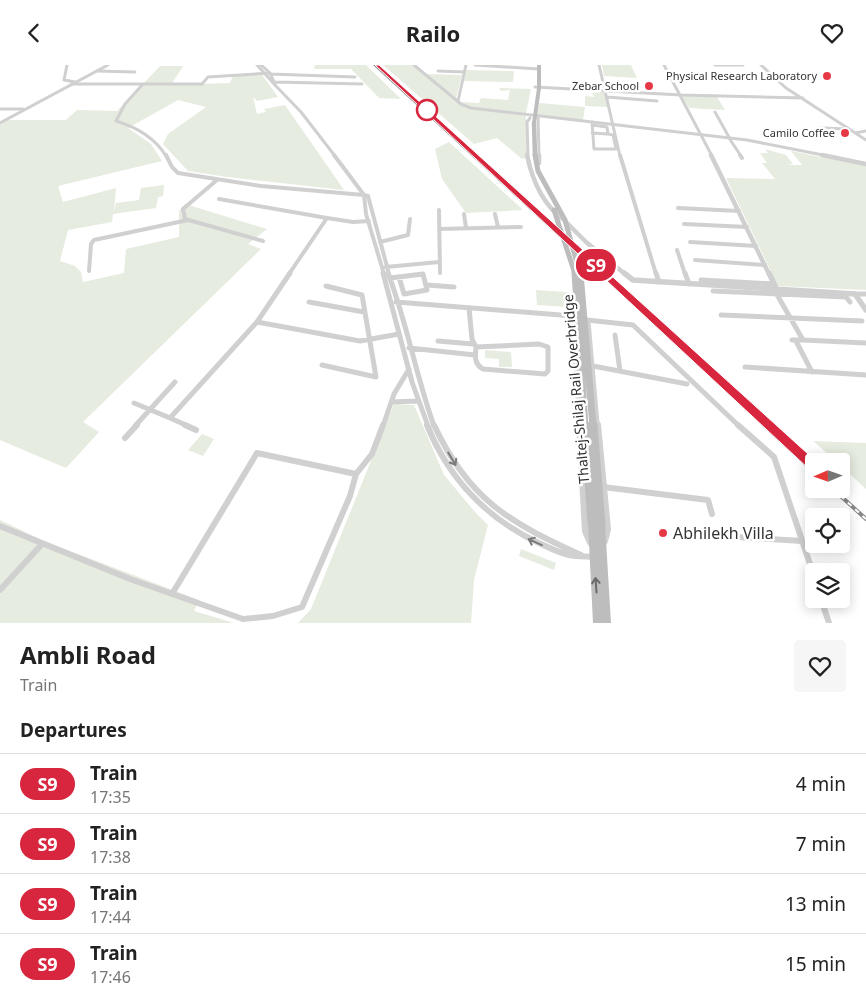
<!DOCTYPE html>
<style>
body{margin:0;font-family:"Noto Sans",sans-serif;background:#f6f6f6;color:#222;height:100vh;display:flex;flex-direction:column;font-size:19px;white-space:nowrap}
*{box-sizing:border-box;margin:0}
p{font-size:16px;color:#767676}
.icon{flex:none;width:28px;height:28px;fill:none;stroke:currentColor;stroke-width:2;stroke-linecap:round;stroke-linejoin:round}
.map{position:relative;height:558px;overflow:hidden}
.drawer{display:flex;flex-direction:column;background:#fff;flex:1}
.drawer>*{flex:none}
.badge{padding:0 10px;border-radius:16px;font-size:18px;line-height:32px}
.needle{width:32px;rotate:268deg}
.tools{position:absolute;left:805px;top:388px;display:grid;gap:10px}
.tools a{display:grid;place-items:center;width:45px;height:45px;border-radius:5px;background:#fff;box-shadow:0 2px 12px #0003;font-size:25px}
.map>.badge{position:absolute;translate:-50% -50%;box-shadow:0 0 0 2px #fff}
h2{padding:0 20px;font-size:19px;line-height:45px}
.round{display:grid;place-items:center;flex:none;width:52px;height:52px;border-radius:5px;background:#f6f6f6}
.headline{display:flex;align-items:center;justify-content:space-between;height:85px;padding:0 20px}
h1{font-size:24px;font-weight:700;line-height:38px}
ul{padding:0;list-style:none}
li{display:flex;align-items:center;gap:15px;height:60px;padding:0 20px;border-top:1px solid #e0e0e0}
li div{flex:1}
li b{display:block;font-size:19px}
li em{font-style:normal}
li .badge{min-width:55px;font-weight:700;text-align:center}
header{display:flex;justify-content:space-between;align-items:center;height:65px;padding:0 20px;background:#fff;font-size:22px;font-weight:700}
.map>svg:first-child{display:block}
.green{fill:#e6ecdf}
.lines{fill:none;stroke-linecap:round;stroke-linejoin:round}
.minor-far3{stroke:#d0d0d0;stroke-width:3}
.minor-far2{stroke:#d0d0d0;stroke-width:4}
.minor-far1{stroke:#d0d0d0;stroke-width:5}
.minor{stroke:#d0d0d0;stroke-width:6}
.tertiary-far3{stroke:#d0d0d0;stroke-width:3}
.tertiary-far2{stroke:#d0d0d0;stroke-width:4.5}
.tertiary-far1{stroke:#d0d0d0;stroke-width:5.5}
.tertiary{stroke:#d0d0d0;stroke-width:8}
.secondary{fill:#bdbdbd;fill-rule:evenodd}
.rail-far1-casing{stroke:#888;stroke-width:2.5}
.rail-casing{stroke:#888;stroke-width:4}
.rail-far1{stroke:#fff;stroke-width:1;stroke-dasharray:2.5;stroke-linecap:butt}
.rail{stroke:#fff;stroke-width:2;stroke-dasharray:5;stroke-linecap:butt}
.secondary-bridge-far3{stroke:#bdbdbd;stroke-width:4.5}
.secondary-bridge-far2{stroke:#bdbdbd;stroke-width:5}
.secondary-bridge-far1{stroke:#bdbdbd;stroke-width:7}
.secondary-bridge{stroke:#bdbdbd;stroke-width:9}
.oneway{stroke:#7a7a7a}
.oneway2{stroke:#6a6a6a}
.line{fill:#d7263d;stroke:#fff}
.poi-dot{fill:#e63946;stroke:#fff;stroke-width:2}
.stop-dot{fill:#fff;stroke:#d7263d;stroke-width:2.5}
.labels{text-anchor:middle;stroke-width:5;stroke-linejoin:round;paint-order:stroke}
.far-poi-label{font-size:11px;fill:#333;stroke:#fff;text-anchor:end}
.street-label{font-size:14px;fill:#333;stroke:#fff}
.near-poi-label{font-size:16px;fill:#333;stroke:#fff;text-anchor:start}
</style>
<header><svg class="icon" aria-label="back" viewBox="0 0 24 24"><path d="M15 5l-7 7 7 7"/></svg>Railo<svg class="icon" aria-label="heart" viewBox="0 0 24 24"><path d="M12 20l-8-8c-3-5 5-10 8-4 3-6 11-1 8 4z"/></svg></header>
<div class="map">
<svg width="866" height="558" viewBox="0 0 866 558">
<rect width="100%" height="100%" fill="#fff"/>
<path class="green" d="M315 0H366L401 34 379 33 351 4H314Z
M383 0H414L465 41 526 51 527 93 522 94 497 73 474 79Z
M602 0H631L637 13 604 11Z
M160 1H183L171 20 230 18 233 10 261 8 278 32 257 36 253 32 257 49 266 47 264 44 285 40 344 125 227 112 188 106 163 79 168 69 206 42 178 35 128 63 151 79 162 96 58 121 63 137 116 123 114 146 116 138 139 135 141 123 164 120 163 131 158 132 156 143 113 149 112 157 68 165 60 196 75 201 81 207 83 217 124 208 126 184 179 172V146L185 139 267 164 248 179 261 184 83 357 99 367 66 403 0 375V60L7 55H66L77 45 117 46Z
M466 5 514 6 513 17 464 16Z
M427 9 462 10 456 33Z
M499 23 531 24 526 48 472 42 461 37 479 38 481 33 508 35 510 25 501 26Z
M593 26 605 27 608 42 585 41V31L594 32Z
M682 31 717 32 725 45 689 43Z
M539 38 585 42 583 55 537 50Z
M449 77 523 145 466 148 442 114 435 84Z
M765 84 786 90 793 99 787 100H802L791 86 866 101V225L778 221 726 113 775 114 762 98H767L760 88H768Z
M536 225 567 227 569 242 537 240Z
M485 285 511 287 512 302H499V294L485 293Z
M394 339 414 340 444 410 475 447 488 460 474 515 471 558H298L311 544Z
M202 369 214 374 203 391 188 385Z
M813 376 866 378V424L841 401V396H836Z
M0 455 44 476 199 535 194 546 234 558H0Z
M521 484 556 498 554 505 519 491Z"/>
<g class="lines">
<path class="minor-far3" d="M67 0 64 15 75 17
M475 0 539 4
M599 0 620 91
M715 0H743
M761 0 786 23 866 75
M97 6 135 7
M438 6 464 7
M270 9 355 12
M274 17 362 19
M72 19H202L208 12 270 8 275 20 301 47 335 91
M143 19 125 39 116 56C136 62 155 73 166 91
M535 22 681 30 803 33
M607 32 657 36
M458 36 466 0
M0 44H23
M715 47 730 74
M592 57 594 84H616L613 70 608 69
M592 60 607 62 608 69 592 68
M821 63 848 64
M855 68 866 66
M729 73 741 91"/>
<path class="minor-far2" d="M166 90 172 102 178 108 261 121 364 130
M334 90 364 130 368 131 389 209
M620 90 656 209
M740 90 742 93
M217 115 183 144 185 154 263 176
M364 130 366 149 384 209
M219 134 327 153
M678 143 739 146
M439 145 440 208
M464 149 466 163
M495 149 498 162
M684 159 747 162
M439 164 521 162
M380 177 408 170 410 154
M690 177 756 181
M677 185 685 209
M695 195 765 200
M386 202 439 197
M89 206 91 179 94 175 188 155
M289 209 327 153 353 157 369 156"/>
<path class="minor-far1" d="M290 208 257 257 360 276 399 269
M383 208 412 317 428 361
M388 208C407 258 416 311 434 361
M656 208 659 217
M685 208 689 219
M390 213 423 209 427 225 404 229 399 212
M701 215 774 219
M427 220 454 222
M713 226 846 232 850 237
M776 228 803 275 866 278
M855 229H866
M309 237 364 247
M396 237 573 251
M469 243 472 274 476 282
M721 250 862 256
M587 255 633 260 739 361
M615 270 620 306
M792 275H803
M438 276 473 279
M797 278 812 307
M539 279 548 282V306L545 309 483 304C474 299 475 291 476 282Z
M409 283 475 290
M322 300 376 312 362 230 326 221
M593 301 687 319
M745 302 866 310
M391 337 418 336
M134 338 170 353
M135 361 175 317
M188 361 170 353 257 257
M383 361 394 329 409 304"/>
<path class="minor" d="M185 360 196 365
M427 360C449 414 488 455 541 479 550 483 559 488 569 490 578 492 587 491 596 492
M434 360C469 435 509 457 581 490
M738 360 774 392 814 511
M125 373 137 360
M603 422 708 435 712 449
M0 461 130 514 243 554 273 551 302 542 350 431 356 409
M737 472 802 476
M0 525 42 479
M172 529 257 388 356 409 372 389 383 360
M821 534 829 558"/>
<path class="tertiary-far3" d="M257 0 275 20 270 8 261 0
M414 0 461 39 471 43 747 75 828 91
M664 0 712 91
M538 51 539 91
M0 58 108 0
M528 91 527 57 530 53"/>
<path class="tertiary-far2" d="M527 90C532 114 543 140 564 155
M539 90V98
M711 90 769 209
M822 90 866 99
M565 156 586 177 625 209"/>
<path class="tertiary-far1" d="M624 208 633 215 855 229 866 245
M769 208 776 223
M583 256 588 259 597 361
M580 361 572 231 580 230"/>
<path class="tertiary" d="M580 360 586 466 591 477
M597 360 607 464 604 476"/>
<path class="secondary" d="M537 0H541V23L536 58 534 59 532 58 537 23Z
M592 454 595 455 597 459 598 456 601 455 604 456 605 459 611 558H593L588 458 589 455Z"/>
<g class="rail-far1-casing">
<path id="rail-far1" d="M375 0 766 361"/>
</g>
<g class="rail-casing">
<path id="rail" d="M764 360 814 406
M833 424 866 454"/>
</g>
<use href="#rail-far1" class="rail-far1"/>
<use href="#rail" class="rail"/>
<path class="secondary-bridge-far3" d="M534 58 535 91"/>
<path class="secondary-bridge-far2" d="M535 90 538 106 565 155 580 209
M554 145 575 209"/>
<path class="secondary-bridge-far1" d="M575 208 585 361
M580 208 593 361"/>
<path class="secondary-bridge" d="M585 360 592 458
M593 360 601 459"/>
</g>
<defs><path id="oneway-shaft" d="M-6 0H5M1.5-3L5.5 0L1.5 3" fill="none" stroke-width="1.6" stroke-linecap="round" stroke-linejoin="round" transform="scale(1.25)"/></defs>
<g class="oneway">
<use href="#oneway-shaft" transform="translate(452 394) rotate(59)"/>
<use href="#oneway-shaft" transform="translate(535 477) rotate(-156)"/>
</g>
<use class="oneway2" href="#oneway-shaft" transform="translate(596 520) rotate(-94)"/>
<path class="line" d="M375 0H379L818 398V405H810Z"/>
<g class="poi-dot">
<circle cx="827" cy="11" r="5"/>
<circle cx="649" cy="21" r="5"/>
<circle cx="845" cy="68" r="5"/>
<circle cx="663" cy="468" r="5"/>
</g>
<circle class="stop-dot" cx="427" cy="45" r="10"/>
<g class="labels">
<g class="far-poi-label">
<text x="817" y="15">Physical Research Laboratory</text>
<text x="639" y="25">Zebar School</text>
<text x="835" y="72">Camilo Coffee</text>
</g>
<g class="street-label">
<text transform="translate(576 324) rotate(-95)" y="5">Thaltej-Shilaj Rail Overbridge</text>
</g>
<g class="near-poi-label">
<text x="673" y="474">Abhilekh Villa</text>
</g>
</g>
</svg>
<div class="tools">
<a><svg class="needle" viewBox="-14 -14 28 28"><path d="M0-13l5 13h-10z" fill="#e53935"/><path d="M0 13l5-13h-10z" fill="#767676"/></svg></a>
<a><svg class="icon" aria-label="locate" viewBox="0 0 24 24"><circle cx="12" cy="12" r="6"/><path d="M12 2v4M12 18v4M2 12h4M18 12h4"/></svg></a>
<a><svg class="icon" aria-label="layers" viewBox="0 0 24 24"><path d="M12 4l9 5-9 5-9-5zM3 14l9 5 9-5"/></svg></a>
</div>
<b class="badge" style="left:596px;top:200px;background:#d7263d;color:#fff">S9</b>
</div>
<section class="drawer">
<div class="headline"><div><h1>Ambli Road</h1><p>Train</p></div><a class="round"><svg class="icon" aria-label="heart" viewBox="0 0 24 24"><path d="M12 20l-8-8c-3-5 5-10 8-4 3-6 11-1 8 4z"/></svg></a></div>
<h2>Departures</h2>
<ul>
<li><span class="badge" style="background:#d7263d;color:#fff">S9</span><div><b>Train</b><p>17:35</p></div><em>4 min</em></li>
<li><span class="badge" style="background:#d7263d;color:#fff">S9</span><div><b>Train</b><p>17:38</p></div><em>7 min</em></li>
<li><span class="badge" style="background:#d7263d;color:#fff">S9</span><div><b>Train</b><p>17:44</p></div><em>13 min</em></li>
<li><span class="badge" style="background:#d7263d;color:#fff">S9</span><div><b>Train</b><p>17:46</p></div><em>15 min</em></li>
</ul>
</section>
